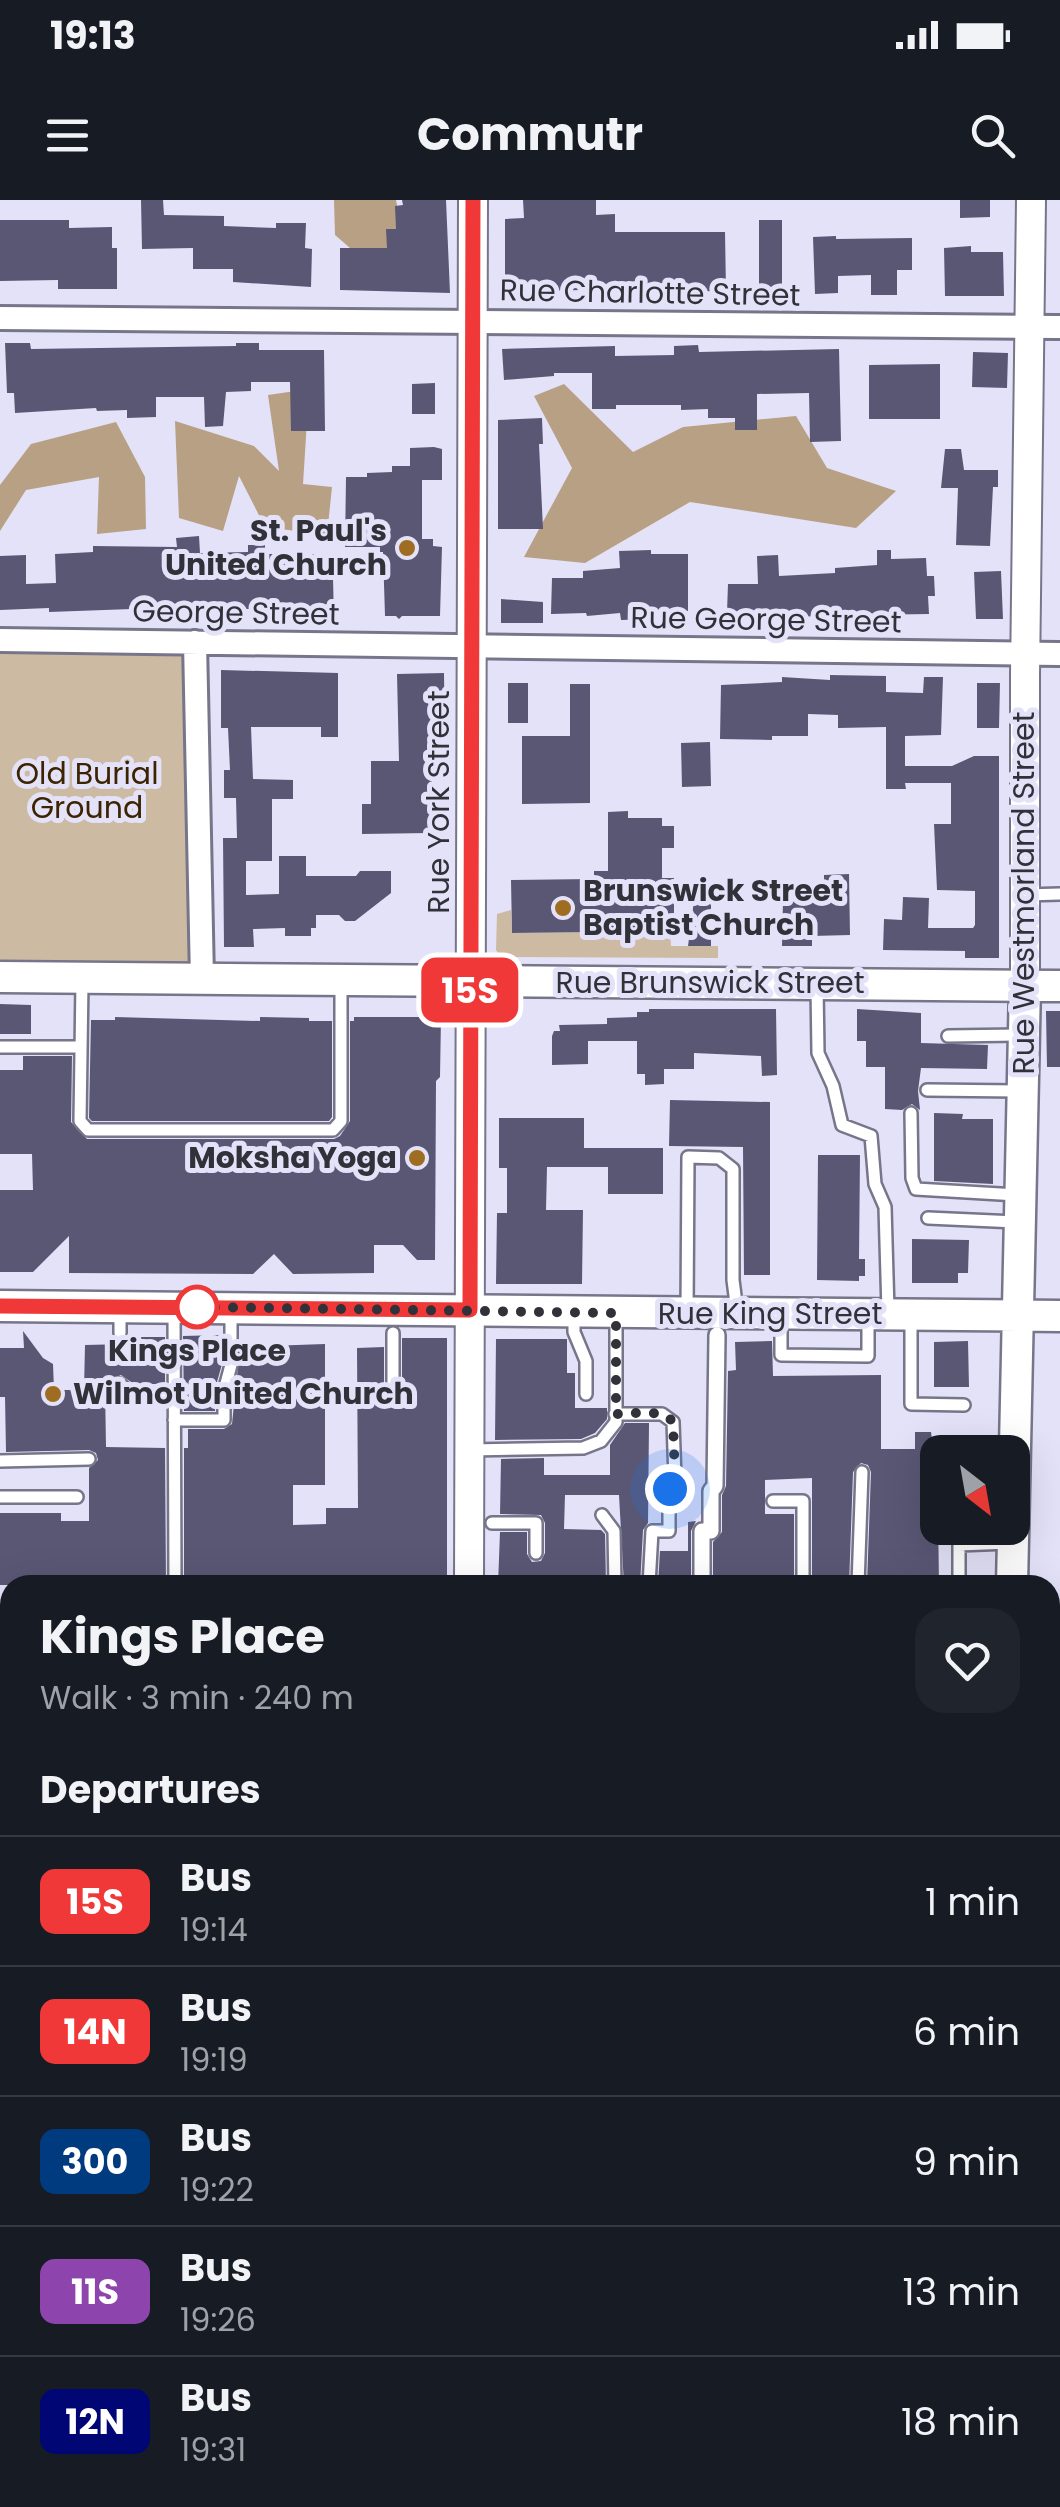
<!DOCTYPE html>
<meta charset="utf-8">
<style>
body{margin:0;font-family:Poppins,sans-serif;background:#20242c;color:#f1f3f6;height:100vh;display:flex;flex-direction:column;font-size:38px;white-space:nowrap}
*{box-sizing:border-box;margin:0}
p{font-size:32px;color:#9ea1a6}
.icon{flex:none;width:55px;height:55px;fill:none;stroke:currentColor;stroke-width:2;stroke-linecap:round;stroke-linejoin:round}
.map{position:relative;flex:1;overflow:hidden}
.side{position:absolute;left:0px;top:1375px;width:1060px;height:932px;display:flex;flex-direction:column;background:#171b24;border-radius:30px 30px 0 0;box-shadow:0 10px 40px #0002}
.side>*{flex:none}
.badge{padding:0 20px;border-radius:15px;font-size:35px;line-height:65px}
.needle{width:65px;rotate:149deg}
.buttons{position:absolute;left:920px;top:1235px;display:grid;gap:20px}
.buttons a{display:grid;place-items:center;width:110px;height:110px;border-radius:20px;background:#171b24;box-shadow:0 10px 40px #0002;font-size:50px}
.you{position:absolute;width:50px;height:50px;margin:-25px;border:8px solid #fff;border-radius:50%;background:#1a73e8;box-shadow:0 0 0 15px #1a73e833}
.map>.badge{position:absolute;translate:-50% -50%;box-shadow:0 0 0 5px #fff}
h2{padding:0 40px;font-size:38px;line-height:90px}
.round{display:grid;place-items:center;flex:none;width:105px;height:105px;border-radius:30px;background:#20242c}
.overview{display:flex;align-items:center;justify-content:space-between;height:170px;padding:0 40px}
h1{font-size:48px;font-weight:700;line-height:75px}
ul{padding:0;list-style:none}
li{display:flex;align-items:center;gap:30px;height:130px;padding:0 40px;border-top:2px solid #363941}
li div{flex:1}
li b{display:block;font-size:38px}
li em{font-style:normal}
li .badge{min-width:110px;font-weight:700;text-align:center}
.status{display:flex;justify-content:space-between;align-items:center;height:70px;padding:0 50px;background:#171b24;direction:ltr}
.status svg{height:28px;fill:currentColor}
header{display:flex;justify-content:space-between;align-items:center;height:130px;padding:0 40px;background:#171b24;font-size:45px;font-weight:700}
.map>svg:first-child{display:block}
.green{fill:#ccbaa3}
.forest{fill:#b7a083}
.water{fill:#aaa7c9}
.building{fill:#5a5775}
.lines{fill:none;stroke-linecap:round;stroke-linejoin:round}
.service-casing{stroke:#777589;stroke-width:16}
.pedestrian-casing{stroke:#777589;stroke-width:20}
.minor-casing{stroke:#777589;stroke-width:28}
.tertiary-casing{stroke:#777589;stroke-width:32}
.secondary-casing{stroke:#777589;stroke-width:35}
.primary-casing{stroke:#777589;stroke-width:40}
.trunk-casing{stroke:#777589;stroke-width:40}
.service{stroke:#fff;stroke-width:11}
.pedestrian{stroke:#fff;stroke-width:15}
.minor{stroke:#fff;stroke-width:22}
.tertiary{stroke:#fff;stroke-width:28}
.secondary{stroke:#fff;stroke-width:30}
.primary{stroke:#fff;stroke-width:35}
.trunk{stroke:#fff;stroke-width:35}
.line-casing{stroke:#fff;stroke-width:22}
.line{stroke:#f03838;stroke-width:15}
.walk{stroke:#313139;stroke-width:10;stroke-dasharray:0 18}
.poi-dot{fill:#9e6d22;stroke:#e4e2f8;stroke-width:4}
.stop-dot{fill:#fff;stroke:#f03838;stroke-width:5}
.labels{text-anchor:middle;stroke-width:10;stroke-linejoin:round;paint-order:stroke}
.street-label{font-size:30px;fill:#313139;stroke:#e4e2f8}
.poi-label{font-size:30px;font-weight:bold;fill:#313139;stroke:#e4e2f8;text-anchor:end}
.park-label{font-size:30px;fill:#3c2400;stroke:#e4e2f8}
.stop-label{font-size:30px;font-weight:bold;fill:#313139;stroke:#e4e2f8}
</style>
<div class="status"><b>19:13</b><svg viewBox="0 0 49 12"><path d="M0 12V9h3v3zM5 12V6h3v6zM10 12V3h3v9zM15 12V0h3v12zM26 1h20v11H26zM47 4h2v5h-2z"/></svg></div>
<header><svg class="icon" aria-label="menu" viewBox="0 0 24 24"><path d="M4 6h16M4 12h16M4 18h16"/></svg>Commutr<svg class="icon" aria-label="search" viewBox="0 0 24 24"><circle cx="10" cy="10" r="6"/><path d="M15 15l6 6"/></svg></header>
<div class="map">
<svg width="1060" height="2307" viewBox="0 0 1060 2307">
<rect width="100%" height="100%" fill="#e4e2f8"/>
<path class="green" d="M0 440 195 442 202 779 0 777Z
M511 710 512 733 670 731 671 746H718V758L501 757 496 750 497 714Z
M0 1906 10 1907V2054L0 2052Z"/>
<path class="forest" d="M334 0H396L407 58 379 73 335 35Z
M564 184 633 252 683 227 796 216 827 268 896 291 856 328 690 302 585 363 524 357 572 268 534 196Z
M309 189 303 284 332 287 327 335 265 327 239 276 223 331 179 318 175 221 254 246 279 271 268 195Z
M116 222 145 277 146 329 97 334 99 277 26 290 0 331V285L31 244Z"/>
<path class="water" d="M0 2052 10 2054V2298H1050V2122L1060 2120V2307H0Z"/>
<path class="building" d="M141 0H163L164 15 224 16V26L276 28V23H306L305 48 312 49 311 87 233 82V69H193V48L142 49Z
M402 0H446L450 93 340 90V48H387L386 29H396L395 6 403 5Z
M523 0H596V15L615 14V32H725L726 91 647 92V89H620L505 92V19L524 18Z
M960 0H990V17L960 18Z
M0 20H69V28L112 27V48H117V89H58V80L0 81Z
M759 20H782V93H759Z
M836 36V39L912 38V70H897V95H871V75L838 76V93L815 94 813 37Z
M971 46V52H1003L1004 96H945L944 48Z
M5 143H30L31 149 236 146V143H259V150H324L325 231H291L290 182H251V191L226 192 223 226 205 227 204 197H156V217L127 218V210L97 211 96 208 15 213 14 193H7Z
M698 145 699 152 839 149 841 241 810 242 809 193 757 194V230H735V218H708V209L681 210V205H616V209H592V173H554V176L504 180 502 149 615 146V156L674 155V146Z
M973 152 1008 153 1007 188 972 187Z
M940 164V219H869V165Z
M435 183V214H412V184Z
M542 218 543 244H539L543 329H498V220Z
M434 247 442 249V280H422V339H433V346L442 347 440 416H402L399 419 396 416H385L383 352H380V347H345L346 277H367V273L392 272V266H410V248Z
M945 249H961L964 270H998V287H993L990 346 956 345 958 288H941Z
M199 336 200 353 248 352V345H265V354H329L330 377H333L334 422 278 420 277 409H242V405L49 412V408L0 410V356L26 355V384L56 383 55 354 93 352V346L177 347 176 338Z
M651 350V354H688V411H660L661 419 621 420 620 413 587 416 586 413 551 414 552 378H583V371L620 368 619 351Z
M877 350H891V359L926 358 927 376H934L935 396H928L929 414 863 415 864 420 833 422 832 415 784 418V411L727 412 728 384H758L757 356 778 355 779 376 835 373V368L877 365Z
M1001 371 1003 419H976L974 372Z
M501 399 543 402V423H501Z
M221 470 338 473V537H321V527H251L253 579 293 580V599H272V661H246V695L279 694V656H306V676H356L360 671H391V693L355 721H345L339 715H316V728H311V736H285V728L253 729 254 747H224L223 638H237L236 598H224V570H230L228 528H221Z
M444 473 445 543H434L429 633 362 634V604H371V561H399L397 474Z
M830 475 886 476V492L923 493 924 477H943L941 535 905 536V566H952L974 556H999V758H965V751L883 750 884 719 902 720 903 697 929 698 928 728H973L975 725V691L937 690 934 624H951V583H905L906 589H886V527L838 528V515L808 514V536H772V540L720 539 721 485 782 482V477L830 480Z
M508 483H528V523H508Z
M977 483H1000L999 528H977Z
M570 484H590V603L522 604V536H570Z
M710 542 711 586 682 587 681 543Z
M628 611V618H662V626H674V648H662V678H674V731L512 733 511 680 594 679V671H608V612Z
M849 674 850 735 812 736V746H782L783 700H791V682H824V675Z
M697 678H711V746H688Z
M0 804 31 805V834H0Z
M649 809H776L777 875 762 876 761 856 694 853V869H664V884L645 885V874H637V841H588V864L552 865V836L554 831H560L559 825 607 824V818L637 817V812H649Z
M857 809 921 813V843L988 845 987 869 921 868 918 891 920 910 912 904 902 910 885 909V867H866V841H857Z
M1046 811H1060V867H1047Z
M115 817 260 821V817L309 818V821H332V917L329 921H92L89 918 91 820H115Z
M354 817H441L440 877 436 881 435 1060H417L403 1045H374V1073L293 1074 274 1054 253 1074 69 1073V1036L33 1072H0V990H33L32 954H0V870H23V856H72L71 922 87 939H334L340 936 350 921V821H354Z
M670 900 770 902V1075H744L743 947 669 946Z
M934 913 963 914 962 919H993V984L934 981Z
M499 918H584V948H663V994H608V967H547L546 1010H583L582 1084H496L497 1013H507V968H499Z
M818 955H860L859 1059H865V1076H859V1081L817 1080Z
M912 1039 969 1040 968 1073H958V1083H912Z
M23 1131 43 1158 53 1164 54 1190H84L85 1145 127 1144 128 1137H165V1184H134L121 1175 112 1179 111 1186H105L106 1247 165 1248 166 1385H0V1313H61V1321H89V1268L98 1260 96 1253 89 1250 6 1252 5 1197H0V1148H24Z
M222 1135V1164L215 1189V1211H184L183 1136Z
M402 1138H447V1385H184V1248H188V1229H224L232 1224 240 1147 325 1144V1285H293V1325L326 1324V1308H358L357 1148 384 1147V1200L388 1207 394 1208 402 1199Z
M496 1139H567V1173H575V1208H607V1219L595 1233 581 1239 495 1240Z
M772 1141 773 1176 881 1175V1249H915V1232H931L932 1239H937L939 1385H867L871 1272 868 1265 861 1263 853 1272 849 1385H812V1278L765 1280V1314H794V1385H713V1342L722 1332V1295L726 1286 728 1171 736 1170 735 1142Z
M968 1141 969 1187H934V1142Z
M625 1223H649L648 1323 643 1330 640 1385H624L619 1295H565L564 1329 601 1330 605 1334 606 1385H498L500 1332H527V1354L532 1362 541 1361 545 1353V1323L541 1315 500 1314 501 1259 544 1258V1275H610V1245Z
M696 1321 691 1331V1385H658L660 1351H688V1322Z"/>
<g class="lines">
<g class="service-casing">
<path id="service" d="M1025 695 1060 694
M82 782 80 921 88 930H333L341 921V780
M817 786 818 853 833 886 842 925 871 936 875 984 885 1007 888 1111
M948 836 1023 835
M0 847H81
M927 890 1019 891
M911 913 912 978 916 989 1017 995
M928 1018 1016 1022
M120 1111V1133
M174 1111 175 1385
M687 1112 688 957 719 958 733 969V1080L737 1111
M574 1113V1132L586 1161V1194
M781 1115V1155L868 1156V1118
M911 1115V1204L964 1205
M120 1184 130 1193 174 1194
M393 1199V1133
M615 1214H662L673 1222 675 1279 669 1296V1331H652L649 1385
M174 1220H224V1191L231 1165V1112
M469 1250 583 1248 601 1241 616 1222V1114
M0 1261 89 1259
M0 1297H77
M773 1301H803V1385
M602 1315 614 1331 615 1385
M492 1323H536V1353
M858 1385 862 1272
M959 1385V1345L1009 1343"/>
</g>
<g class="pedestrian-casing">
<path id="pedestrian" d="M702 1385V1331H711V1291L715 1286 717 1135"/>
</g>
<g class="minor-casing">
<path id="minor" d="M0 118 1060 127
M0 440 1060 454
M195 442 202 779"/>
</g>
<g class="tertiary-casing">
<path id="tertiary" d="M1025 785V475L1031 0
M469 1385 473 0"/>
</g>
<g class="secondary-casing">
<path id="secondary" d="M0 777 1060 786
M0 1106 1060 1116
M1012 1385 1025 785
M0 1438H10
M1050 1448H1060
M1050 1995 1060 2062"/>
</g>
<g class="primary-casing">
<path id="primary" d="M0 1864 10 1865
M0 1895 10 1896
M1050 1936 1060 1935
M1050 1965 1060 1963"/>
</g>
<g class="trunk-casing">
<path id="trunk" d="M1050 2098 1060 2131
M1050 2245 1060 2267"/>
</g>
<use href="#service" class="service"/>
<use href="#pedestrian" class="pedestrian"/>
<use href="#minor" class="minor"/>
<use href="#tertiary" class="tertiary"/>
<use href="#secondary" class="secondary"/>
<use href="#primary" class="primary"/>
<use href="#trunk" class="trunk"/>
</g>
<g class="lines">
<g class="line-casing">
<path id="line" d="M0 1106 470 1110 473 0"/>
</g>
<use href="#line" class="line"/>
<path class="walk" d="M197 1107 616 1113V1214C633 1214 661 1208 673 1222L675 1279 670 1289"/>
</g>
<g class="poi-dot">
<circle cx="407" cy="348" r="10"/>
<circle cx="563" cy="708" r="10"/>
<circle cx="417" cy="958" r="10"/>
<circle cx="53" cy="1194" r="10"/>
</g>
<circle class="stop-dot" cx="197" cy="1107" r="20"/>
<g class="labels">
<g class="street-label">
<text transform="translate(650 93) rotate(1)" y="10">Rue Charlotte Street</text>
<text transform="translate(236 413) rotate(1)" y="10">George Street</text>
<text transform="translate(766 420) rotate(1)" y="10">Rue George Street</text>
<text transform="translate(439 602) rotate(-90)" y="10">Rue York Street</text>
<text transform="translate(1024 693) rotate(-90)" y="10">Rue Westmorland Street</text>
<text x="710" y="793">Rue Brunswick Street</text>
<text x="770" y="1124">Rue King Street</text>
</g>
<g class="poi-label">
<text x="387" y="341">St. Paul's<tspan x="387" dy="34">United Church</tspan></text>
<text x="583" y="701" text-anchor="start">Brunswick Street<tspan x="583" dy="34">Baptist Church</tspan></text>
<text x="397" y="968">Moksha Yoga</text>
<text x="73" y="1204" text-anchor="start">Wilmot United Church</text>
</g>
<g class="park-label">
<text x="87" y="584">Old Burial<tspan x="87" dy="34">Ground</tspan></text>
</g>
<g class="stop-label">
<text x="197" y="1161">Kings Place</text>
</g>
</g>
</svg>
<div class="buttons">
<a><svg class="needle" viewBox="-14 -14 28 28"><path d="M0-13l5 13h-10z" fill="#e53935"/><path d="M0 13l5-13h-10z" fill="#9ea1a6"/></svg></a>
</div>
<div class="you" style="left:670px;top:1289px"></div>
<b class="badge" style="left:470px;top:790px;background:#f03838;color:#fff">15S</b>
<section class="side">
<div class="overview"><div><h1>Kings Place</h1><p>Walk · 3 min · 240 m</p></div><a class="round"><svg class="icon" aria-label="heart" viewBox="0 0 24 24"><path d="M12 20l-8-8c-3-5 5-10 8-4 3-6 11-1 8 4z"/></svg></a></div>
<h2>Departures</h2>
<ul>
<li><span class="badge" style="background:#f03838;color:#fff">15S</span><div><b>Bus</b><p>19:14</p></div><em>1 min</em></li>
<li><span class="badge" style="background:#f03838;color:#fff">14N</span><div><b>Bus</b><p>19:19</p></div><em>6 min</em></li>
<li><span class="badge" style="background:#003b80;color:#fff">300</span><div><b>Bus</b><p>19:22</p></div><em>9 min</em></li>
<li><span class="badge" style="background:#8e44ad;color:#fff">11S</span><div><b>Bus</b><p>19:26</p></div><em>13 min</em></li>
<li><span class="badge" style="background:#000774;color:#fff">12N</span><div><b>Bus</b><p>19:31</p></div><em>18 min</em></li>
</ul>
</section>
</div>
